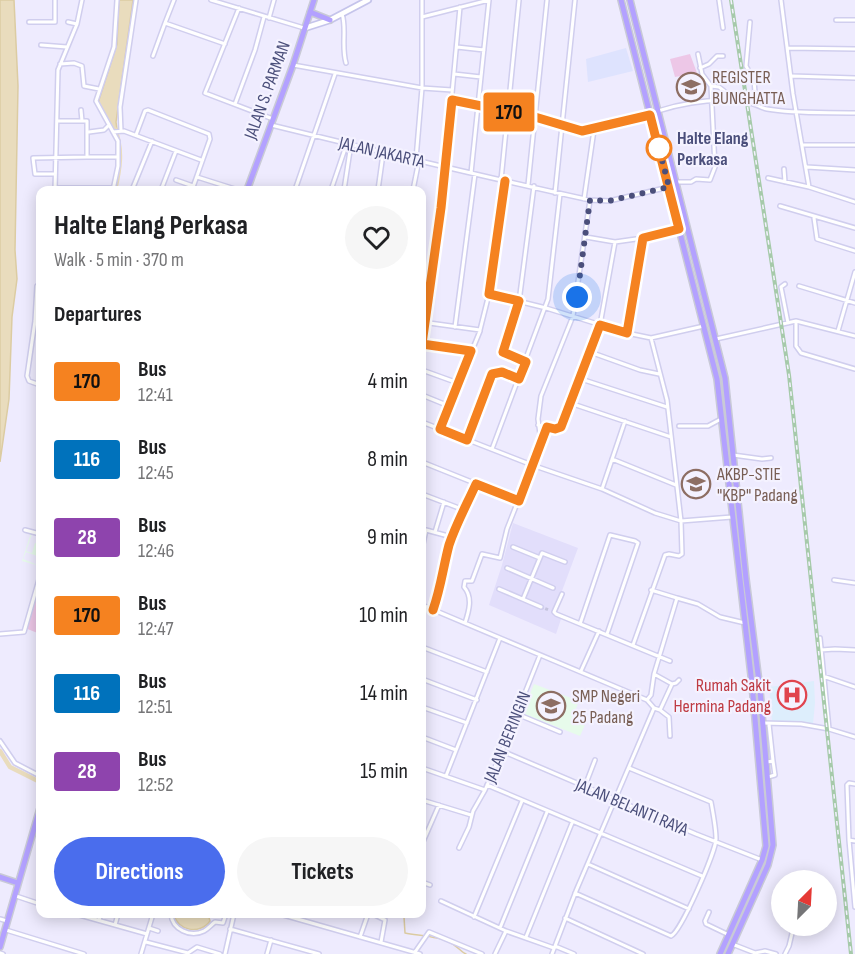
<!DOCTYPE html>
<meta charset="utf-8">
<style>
body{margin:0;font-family:"Sofia Sans Condensed",sans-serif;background:#f6f6f6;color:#202124;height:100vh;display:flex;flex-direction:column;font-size:22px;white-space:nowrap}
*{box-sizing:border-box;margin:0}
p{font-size:20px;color:#757577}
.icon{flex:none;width:33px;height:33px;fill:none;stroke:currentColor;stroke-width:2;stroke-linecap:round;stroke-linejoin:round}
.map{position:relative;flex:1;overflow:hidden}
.drawer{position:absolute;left:36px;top:186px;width:390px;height:732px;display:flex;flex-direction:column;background:#fff;border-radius:12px;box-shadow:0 3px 15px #0003}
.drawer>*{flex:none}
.badge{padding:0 12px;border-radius:4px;font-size:21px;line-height:39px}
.needle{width:39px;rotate:24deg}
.controls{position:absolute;left:771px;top:870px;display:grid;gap:12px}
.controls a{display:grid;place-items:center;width:66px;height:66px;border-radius:50%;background:#fff;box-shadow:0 3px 15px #0003;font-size:30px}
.you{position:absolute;width:30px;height:30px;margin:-15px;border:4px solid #fff;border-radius:50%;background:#1a73e8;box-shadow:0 0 0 9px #1a73e833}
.map>.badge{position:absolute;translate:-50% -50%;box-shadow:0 0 0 3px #fff}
h2{padding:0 18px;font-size:22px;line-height:54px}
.round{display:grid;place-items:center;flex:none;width:63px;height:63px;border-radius:32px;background:#f6f6f6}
.overview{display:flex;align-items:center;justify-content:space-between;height:102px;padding:0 18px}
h1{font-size:28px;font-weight:700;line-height:45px}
.button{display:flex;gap:12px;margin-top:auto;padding:12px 18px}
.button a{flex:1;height:69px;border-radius:36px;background:#4a6ded;color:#fff;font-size:24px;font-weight:700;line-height:69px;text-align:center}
.button a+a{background:#f6f6f6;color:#202124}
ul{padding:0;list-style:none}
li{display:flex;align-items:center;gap:18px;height:78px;padding:0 18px}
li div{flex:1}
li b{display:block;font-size:22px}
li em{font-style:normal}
li .badge{min-width:66px;font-weight:700;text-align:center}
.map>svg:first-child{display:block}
.residential{fill:#e2defb}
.commercial{fill:#dee3fe}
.education{fill:#e7fbeb}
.medical{fill:#ddeefc}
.green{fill:#edc7e7}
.water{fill:#e9dcbd;stroke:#dccca2;stroke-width:1.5}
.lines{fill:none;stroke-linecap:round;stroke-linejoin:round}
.stream{stroke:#dccca2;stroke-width:1.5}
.canal{stroke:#e9dcbd;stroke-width:4.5}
.street-tunnel{stroke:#c5c4dd;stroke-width:3;stroke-dasharray:3 1.5;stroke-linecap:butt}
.street-casing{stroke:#d0ceee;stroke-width:6}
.secondary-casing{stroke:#c5c4eb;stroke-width:8}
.primary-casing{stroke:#c9cad7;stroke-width:8}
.street{stroke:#fff;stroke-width:3}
.secondary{stroke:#fff;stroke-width:4.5}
.primary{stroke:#b3a1ff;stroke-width:5}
.rail-casing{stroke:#a6caaa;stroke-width:4}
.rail{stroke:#f4f2ff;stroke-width:1.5;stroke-dasharray:4.5;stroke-linecap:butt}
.line-casing{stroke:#fff;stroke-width:14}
.line{stroke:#f58220;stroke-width:9}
.walk{stroke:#4b4f7b;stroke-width:6;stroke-dasharray:0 10.8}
.stop-dot{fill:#fff;stroke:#f58220;stroke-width:3}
.labels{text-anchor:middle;stroke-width:4.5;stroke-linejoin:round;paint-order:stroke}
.education-label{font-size:18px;fill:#785e54;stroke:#f4f2ff;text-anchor:start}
.street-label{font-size:18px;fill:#4b4f7b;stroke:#f4f2ff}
.stop-label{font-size:18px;font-weight:bold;fill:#4b4f7b;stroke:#f4f2ff;text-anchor:start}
.health-label{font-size:18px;fill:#be3a42;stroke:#f4f2ff;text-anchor:end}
</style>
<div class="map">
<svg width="855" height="954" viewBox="0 0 855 954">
<rect width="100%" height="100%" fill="#eeebfe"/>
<path class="residential" d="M513 523 578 548 553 615 561 619 556 634 489 605 502 565Z"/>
<path class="commercial" d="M626 48 633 71 588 82 586 59Z"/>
<path class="education" d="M31 533 40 537 32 534 26 551 32 553 35 543 40 544V557L26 552 23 559 40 566 22 561Z
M534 684 579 701 575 711 588 718 580 736 522 713Z"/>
<path class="medical" d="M814 681 815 703 813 724 772 722 769 687Z"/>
<path class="green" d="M690 54 697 73 675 77 670 59Z
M40 577V634L25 628Z"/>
<path class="water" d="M0 0H14L18 86 15 250 17 279 12 317 9 399 0 462Z
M119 0H133L116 122 117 129H113L98 103 117 44Z
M174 914H208L210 921C200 935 177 931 174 914Z"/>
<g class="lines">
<path class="stream" d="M388 916 404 917 405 933C421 936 441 936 454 945 459 948 461 952 466 954"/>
<path class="canal" d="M115 129C123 150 120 169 115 190
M0 751 10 767 40 782
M383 914 388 916"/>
<path class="street-tunnel" d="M541 607 549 610"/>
<g class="street-casing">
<path id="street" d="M211 0 304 28
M719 0 723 28
M781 0 793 94 809 187
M239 8 205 93 273 119
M342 14C347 28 341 46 346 63
M422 17 489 0
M269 18 274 0
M836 20H855
M29 22H55V0
M68 22 77 24
M750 22 746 66 754 80 756 105
M165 23 174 0
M41 45 67 47
M457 47 484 50
M788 48 855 49
M153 56 165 23 225 44
M60 64 74 63 82 66 84 86 99 89
M293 65 422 88 452 90
M700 68 709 64 717 56H723
M454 74 481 77
M792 76 855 78
M711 86 719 87 728 94
M452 100 535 117 582 131 650 115
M235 104 255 50 264 17
M81 110 82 121
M658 111C687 102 720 97 750 103 756 104 761 108 767 109 795 114 826 112 855 113
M58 121H87V157H118
M271 125C377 151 484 177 590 200L609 201 669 187
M121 131 120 107 136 0
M89 132 104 130 108 126
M113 132 124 131 201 160
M136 135 145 111 148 110 209 134 210 139 192 190
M803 145H855
M416 159 422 88V0
M807 167 855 170
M784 169 785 182
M471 173 489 0
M55 174H35L33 158 87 157
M197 177 238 190
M768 178 809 187 855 202
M176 180 193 186
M501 180 519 0
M677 182H691L696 179 710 180 715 167 711 86 702 74 698 54
M528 185 547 0
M56 188H114
M55 190 58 70 77 24 82 0
M113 190 118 166V141L96 101 114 47 117 0
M132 190 152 141
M161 190 176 151
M295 190 335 74
M331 190 347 143
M344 190 351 144
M378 190 383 154
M413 190 419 160
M555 193 575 0
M584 199 594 130
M780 206 855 228
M814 218 817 239 855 251
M586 237 615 242 643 238 678 229
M40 284 37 286 35 321 27 376 29 381 40 385
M785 284 781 287 788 323
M799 286 855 303
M489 294 546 308 627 333 651 338 704 326
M796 321V346L801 353 855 369
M422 322 480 330 489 294 505 181
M455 327 475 174
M838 331 855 272
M627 333 643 238
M716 339 796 321 855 336
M422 344 444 180 460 7
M422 344 470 351
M590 352 640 370 659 374
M526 362 503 352 520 294 534 186
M422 370 458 383
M581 379 667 407
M422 395 449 406
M570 403 671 437
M422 422 532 465 602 489 655 513 681 521 667 400 651 338
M538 425 555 429 561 427 600 325 615 242
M679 426H708L721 419
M440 429 480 331
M467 440 492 373 502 372 519 379
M541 441 538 419 541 396 573 316 590 200
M492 449 548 299 560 194
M733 455 762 459 771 458
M612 459 676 485
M422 462 519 501
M602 489 625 421
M422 494 464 510
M25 530 40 534
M435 532 444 502
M513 547 540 558
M422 549 426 530 452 537
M507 568 553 588
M834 580 855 583
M499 589 541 607
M651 590 677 598
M562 594 554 612 556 614 670 661
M523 599 542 553 565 562
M422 605 647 700 654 708 660 710 669 717 670 736
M433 609C441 588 443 567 449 545 456 524 467 504 476 484
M465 623C469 611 473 597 464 587L465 581H472L482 554 500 558 507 529 547 427
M580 624 610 535 635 541 638 543 607 634
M0 634 24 632 40 576
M820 638 829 729
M633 645 665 555 669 554 679 556 682 554 681 521 732 517
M422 647 487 672
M821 650 835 649 855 650
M581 671 599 631
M823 676 855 687
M422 679 477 700
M672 684 654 674 677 598 698 604 720 617 745 623
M647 700 651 695 654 674
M422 707 467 723
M660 710 672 684 676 683 679 680
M517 714 560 732
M763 723 801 724 829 729 855 737
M769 724 773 761
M422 737 456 750
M0 741 15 763 40 776
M502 751 696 834 762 860
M767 762 773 761 775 775 768 777
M422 768 485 790
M446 776 500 638
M487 785 702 876
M585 786 595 760
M422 800 471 815
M849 840 847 785 849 783 855 784
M855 841 849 840 855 907
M422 844 439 805
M459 848 469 827 473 811 485 790 502 751 540 655
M588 864 689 909
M422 882 430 885
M575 893 671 936C681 932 716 851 716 839 716 828 713 813 711 802L629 768
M16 896 40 904
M441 901 506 931 554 948
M709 912 705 921 706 924 729 935
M76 914 147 934
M171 914C172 929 190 938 204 931 208 929 211 925 215 922L223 923 226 914
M280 914 420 954
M373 914 385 920 381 942
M474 917 522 801
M565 918 643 954
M0 919 7 921
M99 920 101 914
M115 925 118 914
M149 928 158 931
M500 928 547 812
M230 929 319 954
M6 930 84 954
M360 937 368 914
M526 937 572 823
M146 942 188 953 197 947 220 954
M732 944 755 953 765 951 776 954
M555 946 574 954
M415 952 429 932 482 954
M0 953 3 954
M141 954 153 914
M225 954 234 914
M267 954 271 940
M495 954 506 931
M552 954 576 891 654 708
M785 954 789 946 793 929"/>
</g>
<g class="secondary-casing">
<path id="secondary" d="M305 28 330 20 368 0"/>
</g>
<g class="primary-casing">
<path id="primary" d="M621 0 717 379 752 684 766 846 762 860 720 954
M630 0 725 378 746 579 760 690 773 845 768 865 728 954
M310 12 330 20
M247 190 293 65 314 0
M0 877 18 883
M0 947 40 808"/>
</g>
<use href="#street" class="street"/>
<use href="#secondary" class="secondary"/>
<use href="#primary" class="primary"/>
<g class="rail-casing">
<path id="rail" d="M731 0 789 375 851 954"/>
</g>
<use href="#rail" class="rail"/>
</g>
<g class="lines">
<g class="line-casing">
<path id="line" d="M433 610C441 587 443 568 449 545 456 524 467 504 476 484L519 501 547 427 555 429 561 427 600 325 627 333 643 238 679 229 650 115 582 131 535 117 452 100 441 208 422 344 471 351 440 429 467 440 492 374 502 372 519 379 526 362 503 352 519 301 489 294 505 181"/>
</g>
<use href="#line" class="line"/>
<path class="walk" d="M577 297 590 200 609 201 669 187 659 148"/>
</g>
<defs>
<g id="university-ring" transform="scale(1.5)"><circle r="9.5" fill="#f4f2ff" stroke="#8d6e63" stroke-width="1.5"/><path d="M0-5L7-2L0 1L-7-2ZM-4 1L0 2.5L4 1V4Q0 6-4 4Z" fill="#8d6e63"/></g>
<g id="hospital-ring" transform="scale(1.5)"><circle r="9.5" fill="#f4f2ff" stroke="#e0444e" stroke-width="1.5"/><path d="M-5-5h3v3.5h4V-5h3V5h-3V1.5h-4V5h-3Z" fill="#e0444e"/></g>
<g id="school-ring" transform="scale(1.5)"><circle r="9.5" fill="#f4f2ff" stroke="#8d6e63" stroke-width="1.5"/><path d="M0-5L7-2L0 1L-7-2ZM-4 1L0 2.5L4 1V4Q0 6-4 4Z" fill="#8d6e63"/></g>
</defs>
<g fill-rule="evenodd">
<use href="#university-ring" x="691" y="87"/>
<use href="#university-ring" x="696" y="484"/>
<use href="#hospital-ring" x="792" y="695"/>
<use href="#school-ring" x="551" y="706"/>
</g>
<circle class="stop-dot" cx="659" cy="148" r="12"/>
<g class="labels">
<g class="education-label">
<text x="712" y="83">REGISTER<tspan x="712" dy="21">BUNGHATTA</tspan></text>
<text x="717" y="480">AKBP-STIE<tspan x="717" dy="21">"KBP" Padang</tspan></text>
<text x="572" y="702">SMP Negeri<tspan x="572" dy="21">25 Padang</tspan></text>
</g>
<g class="street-label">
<text transform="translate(267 90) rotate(-70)" y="6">JALAN S. PARMAN</text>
<text transform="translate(382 152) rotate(13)" y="6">JALAN JAKARTA</text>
<text transform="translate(507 737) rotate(-68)" y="6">JALAN BERINGIN</text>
<text transform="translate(632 807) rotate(23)" y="6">JALAN BELANTI RAYA</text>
</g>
<g class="stop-label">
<text x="677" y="144">Halte Elang<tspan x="677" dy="21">Perkasa</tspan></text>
</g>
<g class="health-label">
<text x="771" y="691">Rumah Sakit<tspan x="771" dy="21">Hermina Padang</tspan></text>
</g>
</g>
</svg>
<div class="controls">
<a><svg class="needle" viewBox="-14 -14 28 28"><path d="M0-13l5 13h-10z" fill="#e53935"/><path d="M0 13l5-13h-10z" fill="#757577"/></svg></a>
</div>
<div class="you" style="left:577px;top:297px"></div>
<b class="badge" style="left:509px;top:112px;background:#f58220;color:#111">170</b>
<section class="drawer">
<div class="overview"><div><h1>Halte Elang Perkasa</h1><p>Walk · 5 min · 370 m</p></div><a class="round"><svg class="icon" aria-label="heart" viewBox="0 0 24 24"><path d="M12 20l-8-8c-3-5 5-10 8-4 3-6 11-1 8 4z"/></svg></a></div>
<h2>Departures</h2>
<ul>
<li><span class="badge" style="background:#f58220;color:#111">170</span><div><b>Bus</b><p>12:41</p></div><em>4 min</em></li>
<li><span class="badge" style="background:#0072bc;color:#fff">116</span><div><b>Bus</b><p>12:45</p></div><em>8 min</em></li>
<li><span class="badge" style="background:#8e44ad;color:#fff">28</span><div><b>Bus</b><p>12:46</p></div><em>9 min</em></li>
<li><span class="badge" style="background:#f58220;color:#111">170</span><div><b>Bus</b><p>12:47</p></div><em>10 min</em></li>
<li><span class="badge" style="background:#0072bc;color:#fff">116</span><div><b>Bus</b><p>12:51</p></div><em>14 min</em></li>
<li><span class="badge" style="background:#8e44ad;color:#fff">28</span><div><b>Bus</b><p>12:52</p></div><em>15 min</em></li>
</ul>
<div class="button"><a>Directions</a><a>Tickets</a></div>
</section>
</div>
